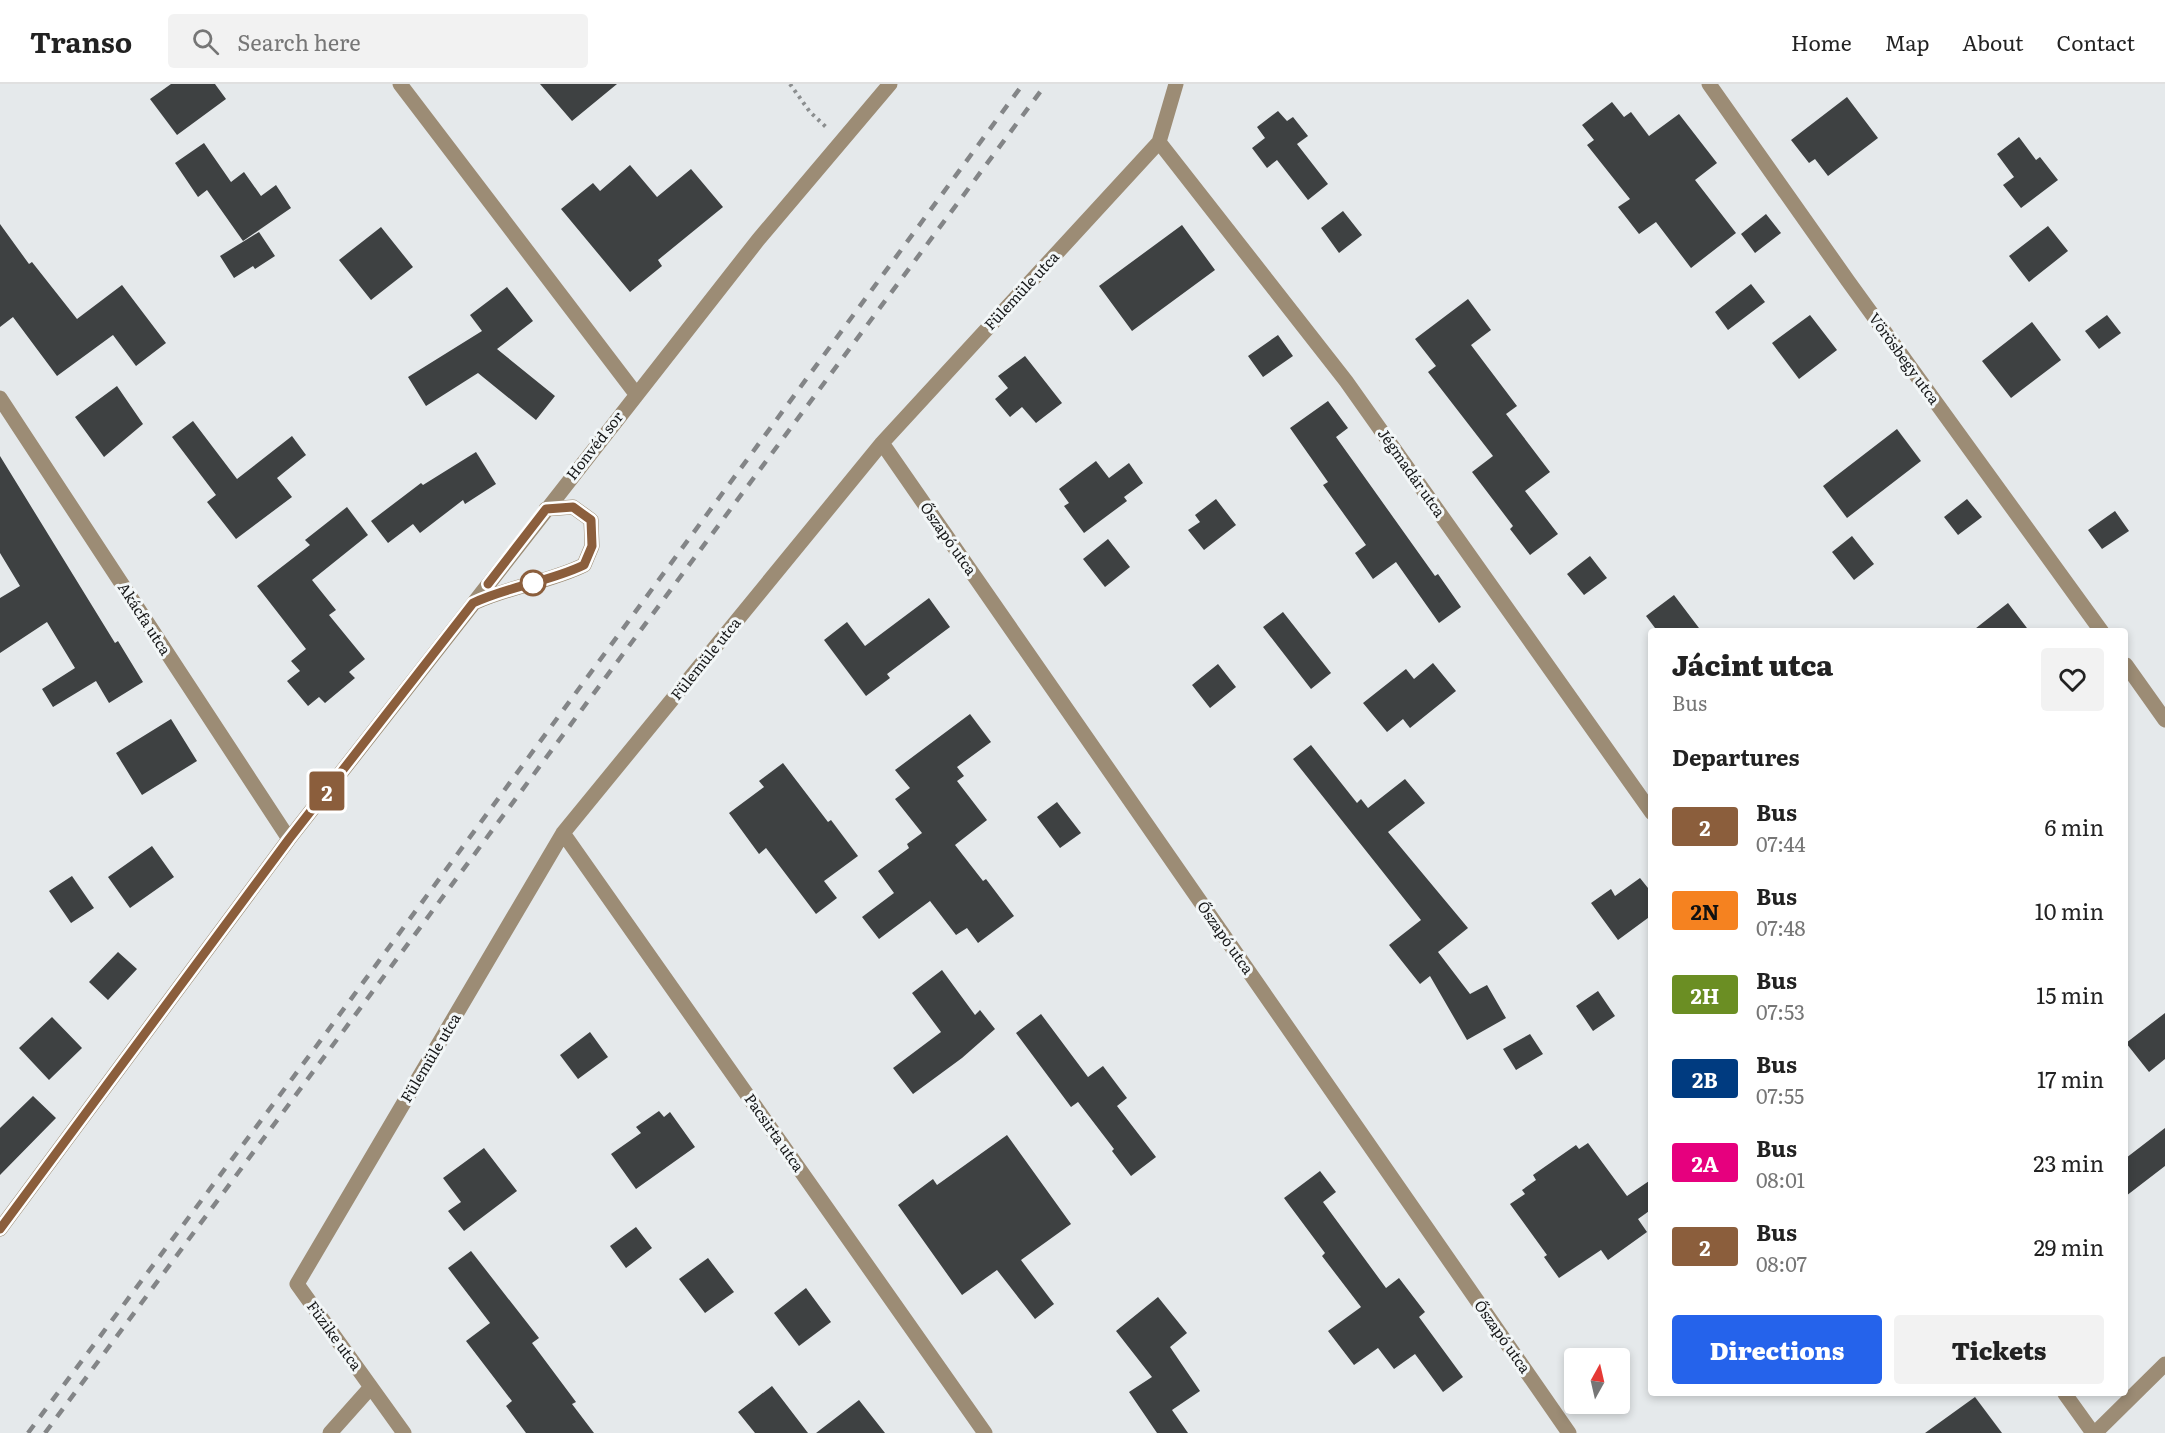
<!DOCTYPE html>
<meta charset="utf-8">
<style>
body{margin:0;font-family:Literata,serif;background:#f2f2f2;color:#222;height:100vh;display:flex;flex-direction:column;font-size:22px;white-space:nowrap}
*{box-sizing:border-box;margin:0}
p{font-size:20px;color:#767676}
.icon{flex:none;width:33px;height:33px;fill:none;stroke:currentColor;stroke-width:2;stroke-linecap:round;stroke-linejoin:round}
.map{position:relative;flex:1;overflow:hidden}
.side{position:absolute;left:1648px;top:544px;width:480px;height:768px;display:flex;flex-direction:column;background:#fff;border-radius:6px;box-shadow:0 3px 9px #0003}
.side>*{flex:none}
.badge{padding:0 12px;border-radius:4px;font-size:21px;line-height:39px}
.needle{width:39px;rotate:8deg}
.controls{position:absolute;left:1564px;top:1264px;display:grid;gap:12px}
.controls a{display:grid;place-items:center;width:66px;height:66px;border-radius:6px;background:#fff;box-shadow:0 3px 9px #0003;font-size:30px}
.map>.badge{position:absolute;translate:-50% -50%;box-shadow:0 0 0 3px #fff}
h2{padding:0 24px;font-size:22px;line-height:54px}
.round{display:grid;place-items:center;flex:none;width:63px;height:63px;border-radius:6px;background:#f2f2f2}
.summary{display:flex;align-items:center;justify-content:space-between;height:102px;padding:0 24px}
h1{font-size:28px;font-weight:800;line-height:45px}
.action{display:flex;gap:12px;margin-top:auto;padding:12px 24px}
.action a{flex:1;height:69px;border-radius:6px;background:#2563eb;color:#fff;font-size:24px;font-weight:800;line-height:69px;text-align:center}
.action a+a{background:#f2f2f2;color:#222}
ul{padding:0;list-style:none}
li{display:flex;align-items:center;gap:18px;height:84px;padding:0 24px}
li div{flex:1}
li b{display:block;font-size:22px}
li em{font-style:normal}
li .badge{min-width:66px;font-weight:700;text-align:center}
header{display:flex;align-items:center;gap:36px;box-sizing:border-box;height:84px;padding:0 30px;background:#fff;border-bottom:2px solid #e0e0e0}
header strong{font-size:28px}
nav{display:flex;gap:33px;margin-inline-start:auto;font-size:21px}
.search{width:420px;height:54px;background:#f2f2f2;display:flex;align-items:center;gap:15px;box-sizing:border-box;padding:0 21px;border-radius:6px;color:#767676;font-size:22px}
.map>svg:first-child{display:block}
.building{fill:#3e4142}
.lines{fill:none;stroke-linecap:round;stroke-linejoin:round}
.path{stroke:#8b8e8f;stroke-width:4;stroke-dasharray:3 4.5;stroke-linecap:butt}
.minor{stroke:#9c8c75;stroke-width:15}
.rail{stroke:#838587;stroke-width:4.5;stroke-dasharray:10 10;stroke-linecap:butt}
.line-casing{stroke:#fff;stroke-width:14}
.line{stroke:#8b5e3c;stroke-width:9}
.stop-dot{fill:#fff;stroke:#8b5e3c;stroke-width:3}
.labels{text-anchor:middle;stroke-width:6;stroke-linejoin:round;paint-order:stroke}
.street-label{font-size:15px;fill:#171819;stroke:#f3f7f8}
</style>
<header>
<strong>Transo</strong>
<div class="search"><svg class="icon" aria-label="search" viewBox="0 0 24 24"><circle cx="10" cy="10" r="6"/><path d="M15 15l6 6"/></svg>Search here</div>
<nav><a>Home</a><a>Map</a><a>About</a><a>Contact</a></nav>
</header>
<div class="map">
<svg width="2165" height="1349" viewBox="0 0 2165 1349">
<rect width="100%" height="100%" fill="#e5e9eb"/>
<path class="building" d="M171 0H215L226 15 177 51 150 15Z
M540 0H617L572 37Z
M1847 13 1878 54 1828 92 1815 75 1809 79 1791 56Z
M1612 18 1624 33 1631 28 1649 52 1679 30 1717 79 1695 96 1736 149 1691 184 1656 138 1639 150 1618 123 1630 115 1587 61 1594 56 1582 41Z
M1278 27 1287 37 1293 33 1308 52 1297 60 1328 100 1308 116 1277 76 1267 84 1252 64 1265 54 1257 43Z
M2019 53 2036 76 2040 73 2058 96 2021 124 2003 101 2014 93 1997 70Z
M204 59 231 98 244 88 261 112 276 101 291 124 243 157 207 106 198 113 175 79Z
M630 81 657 113 691 85 723 123 658 176 662 182 630 208 561 125 593 99 600 107Z
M1343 127 1362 151 1339 169 1321 144Z
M1766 130 1781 149 1755 169 1741 150Z
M0 140 29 180 32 178 77 235 122 201 166 259 136 282 113 251 57 292 13 233 0 243Z
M1182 141 1215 186 1132 247 1099 202Z
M2048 142 2068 167 2029 198 2009 172Z
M381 143 413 183 371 216 339 176Z
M259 148 275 172 255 185 253 182 234 194 220 172Z
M1751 200 1765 218 1728 246 1715 228Z
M507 203 533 237 497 265 555 312 536 336 478 289 426 322 408 293 482 247 470 231Z
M1468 215 1491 246 1471 261 1517 322 1506 330 1550 388 1525 407 1558 450 1530 471 1510 445 1513 442 1472 388 1493 372 1428 288 1436 282 1415 255Z
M1810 231 1837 266 1799 295 1772 259Z
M2107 231 2121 249 2099 265 2085 247Z
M2032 238 2061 276 2011 314 1982 277Z
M1278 251 1293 272 1263 293 1248 272Z
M1025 272 1062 319 1036 339 1022 323 1010 333 995 315 1008 304 998 292Z
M117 302 143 340 104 373 75 333Z
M1328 317 1348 344 1336 353 1435 492 1438 490 1461 523 1439 539 1396 478 1373 495 1355 469 1366 461 1323 401 1328 398 1290 344Z
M193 337 237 395 292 352 306 371 277 394 292 413 236 455 207 418 216 411 172 353Z
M1897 345 1921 377 1847 434 1823 402Z
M476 368 496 400 465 420 463 416 420 449 413 440 388 459 371 437 421 399 423 401Z
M0 372 115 559 118 557 143 598 109 619 96 597 53 623 42 605 75 584 47 538 0 569V514L20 502 0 469Z
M1096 377 1109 394 1129 379 1143 399 1124 413 1127 417 1084 449 1064 422 1069 419 1059 405Z
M1216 415 1236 441 1204 466 1188 446 1200 438 1195 431Z
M1967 415 1982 433 1958 451 1944 433Z
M347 423 368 451 312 496 336 526 329 531 365 575 349 588 355 594 325 619 319 613 308 622 287 597 300 587 291 577 306 565 257 502 310 461 305 456Z
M2115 427 2129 447 2102 465 2088 446Z
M1852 452 1874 480 1854 496 1832 468Z
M1108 455 1130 483 1105 503 1083 475Z
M1590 472 1607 494 1584 511 1567 490Z
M1674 511 1702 548H1658L1646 532Z
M929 514 950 543 887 590 890 594 866 612 824 556 847 538 865 562Z
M2008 519 2030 548H1971Z
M1283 528 1331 589 1311 605 1263 543Z
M1433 579 1456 607 1410 644 1403 635 1387 648 1363 619 1406 585 1414 595Z
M1218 580 1236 603 1210 624 1192 601Z
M970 630 991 658 957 683 964 692 957 697 987 736 955 761 983 797 986 795 1014 832 978 859 967 844 956 851 930 817 879 855 862 833 894 809 878 787 909 764 907 760 922 749 895 715 910 704 895 686Z
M171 635 197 677 142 711 116 669Z
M1311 661 1357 719 1361 715 1368 724 1405 695 1425 719 1388 748 1468 844 1438 868 1470 910 1487 901 1506 934 1467 956 1430 892 1420 900 1389 861 1421 836 1293 675Z
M783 679 828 738 831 736 858 772 824 797 837 814 816 830 766 764 759 770 729 729 764 703 759 697Z
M1057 718 1081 749 1060 764 1037 733Z
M152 762 174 793 130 824 108 793Z
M72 792 94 824 71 839 49 807Z
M1640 794 1652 809V831L1618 856 1591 819 1611 805 1615 812Z
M118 868 137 885 108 916 89 898Z
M942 886 975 931 980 926 995 945 962 974 913 1010 893 984 941 948 912 909Z
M1598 907 1615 932 1593 947 1576 922Z
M2165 929V975L2149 988 2126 959Z
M1041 930 1088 993 1103 982 1127 1014 1117 1022 1156 1073 1131 1092 1112 1067 1114 1065 1078 1018 1071 1023 1016 949Z
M52 933 82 964 49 996 19 964Z
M590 948 608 973 578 995 560 971Z
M1530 950 1543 970 1516 986 1503 965Z
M33 1012 56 1034 0 1091V1044Z
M659 1027 664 1033 670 1028 695 1063 636 1105 611 1070 641 1049 636 1043Z
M2165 1044V1082L2126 1112V1074Z
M1007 1051 1071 1140 1021 1176 1054 1220 1035 1235 997 1186 962 1211 898 1121 933 1095 937 1101Z
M1588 1059 1627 1112 1652 1095V1125L1638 1135 1647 1148 1608 1176 1601 1166 1559 1194 1544 1173 1547 1171 1510 1120 1525 1110 1522 1106 1536 1096 1533 1091 1576 1061 1579 1065Z
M484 1064 517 1107 464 1147 448 1127 461 1118 443 1094Z
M1320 1087 1336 1108 1323 1118 1386 1204 1399 1194 1425 1228 1419 1233 1463 1293 1443 1308 1415 1270 1394 1285 1378 1264 1354 1281 1328 1247 1361 1223 1322 1172 1325 1169 1284 1114Z
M636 1143 652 1164 626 1184 610 1162Z
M471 1167 539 1254 532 1259 576 1318 572 1320 594 1349H526L506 1322 512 1317 466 1257 490 1239 448 1184Z
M708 1174 734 1208 705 1229 679 1195Z
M806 1204 831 1238 799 1262 774 1229Z
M1158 1213 1187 1249 1170 1263 1200 1307 1172 1326 1188 1349H1157L1129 1308 1152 1293 1116 1247Z
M772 1302 808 1349H755L738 1328Z
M1975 1313 2002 1349H1925Z
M859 1316 885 1349H816Z"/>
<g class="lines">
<path class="path" d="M790 0 810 28 826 43"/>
<path class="minor" d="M400 0 636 310
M1709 0 1848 197 2102 548
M1159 58 1346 297 1652 729
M0 314 289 755
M882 359 1569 1349
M476 518C511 502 550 498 584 481L592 462 591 436 573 423 546 425
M2126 581 2165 636
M563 749 985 1349
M0 1145 289 755 758 156 890 0
M2065 1310 2093 1349
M330 1349 371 1303
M404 1349 297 1200 563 749 882 359 1159 58 1176 0
M2095 1349 2165 1280"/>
<path class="rail" d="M28 1349 315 964 1023 0
M45 1349 1046 0"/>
</g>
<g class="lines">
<g class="line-casing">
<path id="line" d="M0 1145 289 755 473 519C509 502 549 498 584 481L592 462 591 436 573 423 546 425 488 500"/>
</g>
<use href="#line" class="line"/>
</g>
<circle class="stop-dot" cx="533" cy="499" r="12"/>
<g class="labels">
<g class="street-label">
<text transform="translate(1022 207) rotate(-47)" y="5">Fülemüle utca</text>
<text transform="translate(1904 275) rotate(54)" y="5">Vörösbegy utca</text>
<text transform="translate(595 362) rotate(-52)" y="5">Honvéd sor</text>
<text transform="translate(1411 389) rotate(55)" y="5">Jégmadár utca</text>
<text transform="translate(948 455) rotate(55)" y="5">Őszapó utca</text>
<text transform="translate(144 535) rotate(57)" y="5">Akácfa utca</text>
<text transform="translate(706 575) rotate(-51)" y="5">Fülemüle utca</text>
<text transform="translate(1225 854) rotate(55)" y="5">Őszapó utca</text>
<text transform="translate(431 974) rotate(-59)" y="5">Fülemüle utca</text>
<text transform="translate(774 1049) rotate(55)" y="5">Pacsirta utca</text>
<text transform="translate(334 1252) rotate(54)" y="5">Füzike utca</text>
<text transform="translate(1502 1253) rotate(55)" y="5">Őszapó utca</text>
</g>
</g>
</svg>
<div class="controls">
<a><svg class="needle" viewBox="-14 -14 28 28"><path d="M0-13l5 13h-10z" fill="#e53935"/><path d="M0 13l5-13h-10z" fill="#767676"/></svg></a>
</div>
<b class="badge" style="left:327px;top:707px;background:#8b5e3c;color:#fff">2</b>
<section class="side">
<div class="summary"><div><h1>Jácint utca</h1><p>Bus</p></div><a class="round"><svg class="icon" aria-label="heart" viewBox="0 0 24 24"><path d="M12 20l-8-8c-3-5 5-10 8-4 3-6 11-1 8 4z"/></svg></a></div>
<h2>Departures</h2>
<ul>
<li><span class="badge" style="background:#8b5e3c;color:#fff">2</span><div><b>Bus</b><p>07:44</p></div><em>6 min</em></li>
<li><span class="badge" style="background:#f58220;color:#111">2N</span><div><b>Bus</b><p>07:48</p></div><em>10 min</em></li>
<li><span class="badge" style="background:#6b8e23;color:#fff">2H</span><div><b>Bus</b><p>07:53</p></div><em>15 min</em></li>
<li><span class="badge" style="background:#003b80;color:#fff">2B</span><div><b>Bus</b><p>07:55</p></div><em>17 min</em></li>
<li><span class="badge" style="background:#e6007e;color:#fff">2A</span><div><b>Bus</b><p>08:01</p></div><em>23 min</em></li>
<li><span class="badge" style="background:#8b5e3c;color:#fff">2</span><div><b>Bus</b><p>08:07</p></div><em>29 min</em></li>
</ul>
<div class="action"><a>Directions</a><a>Tickets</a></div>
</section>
</div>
